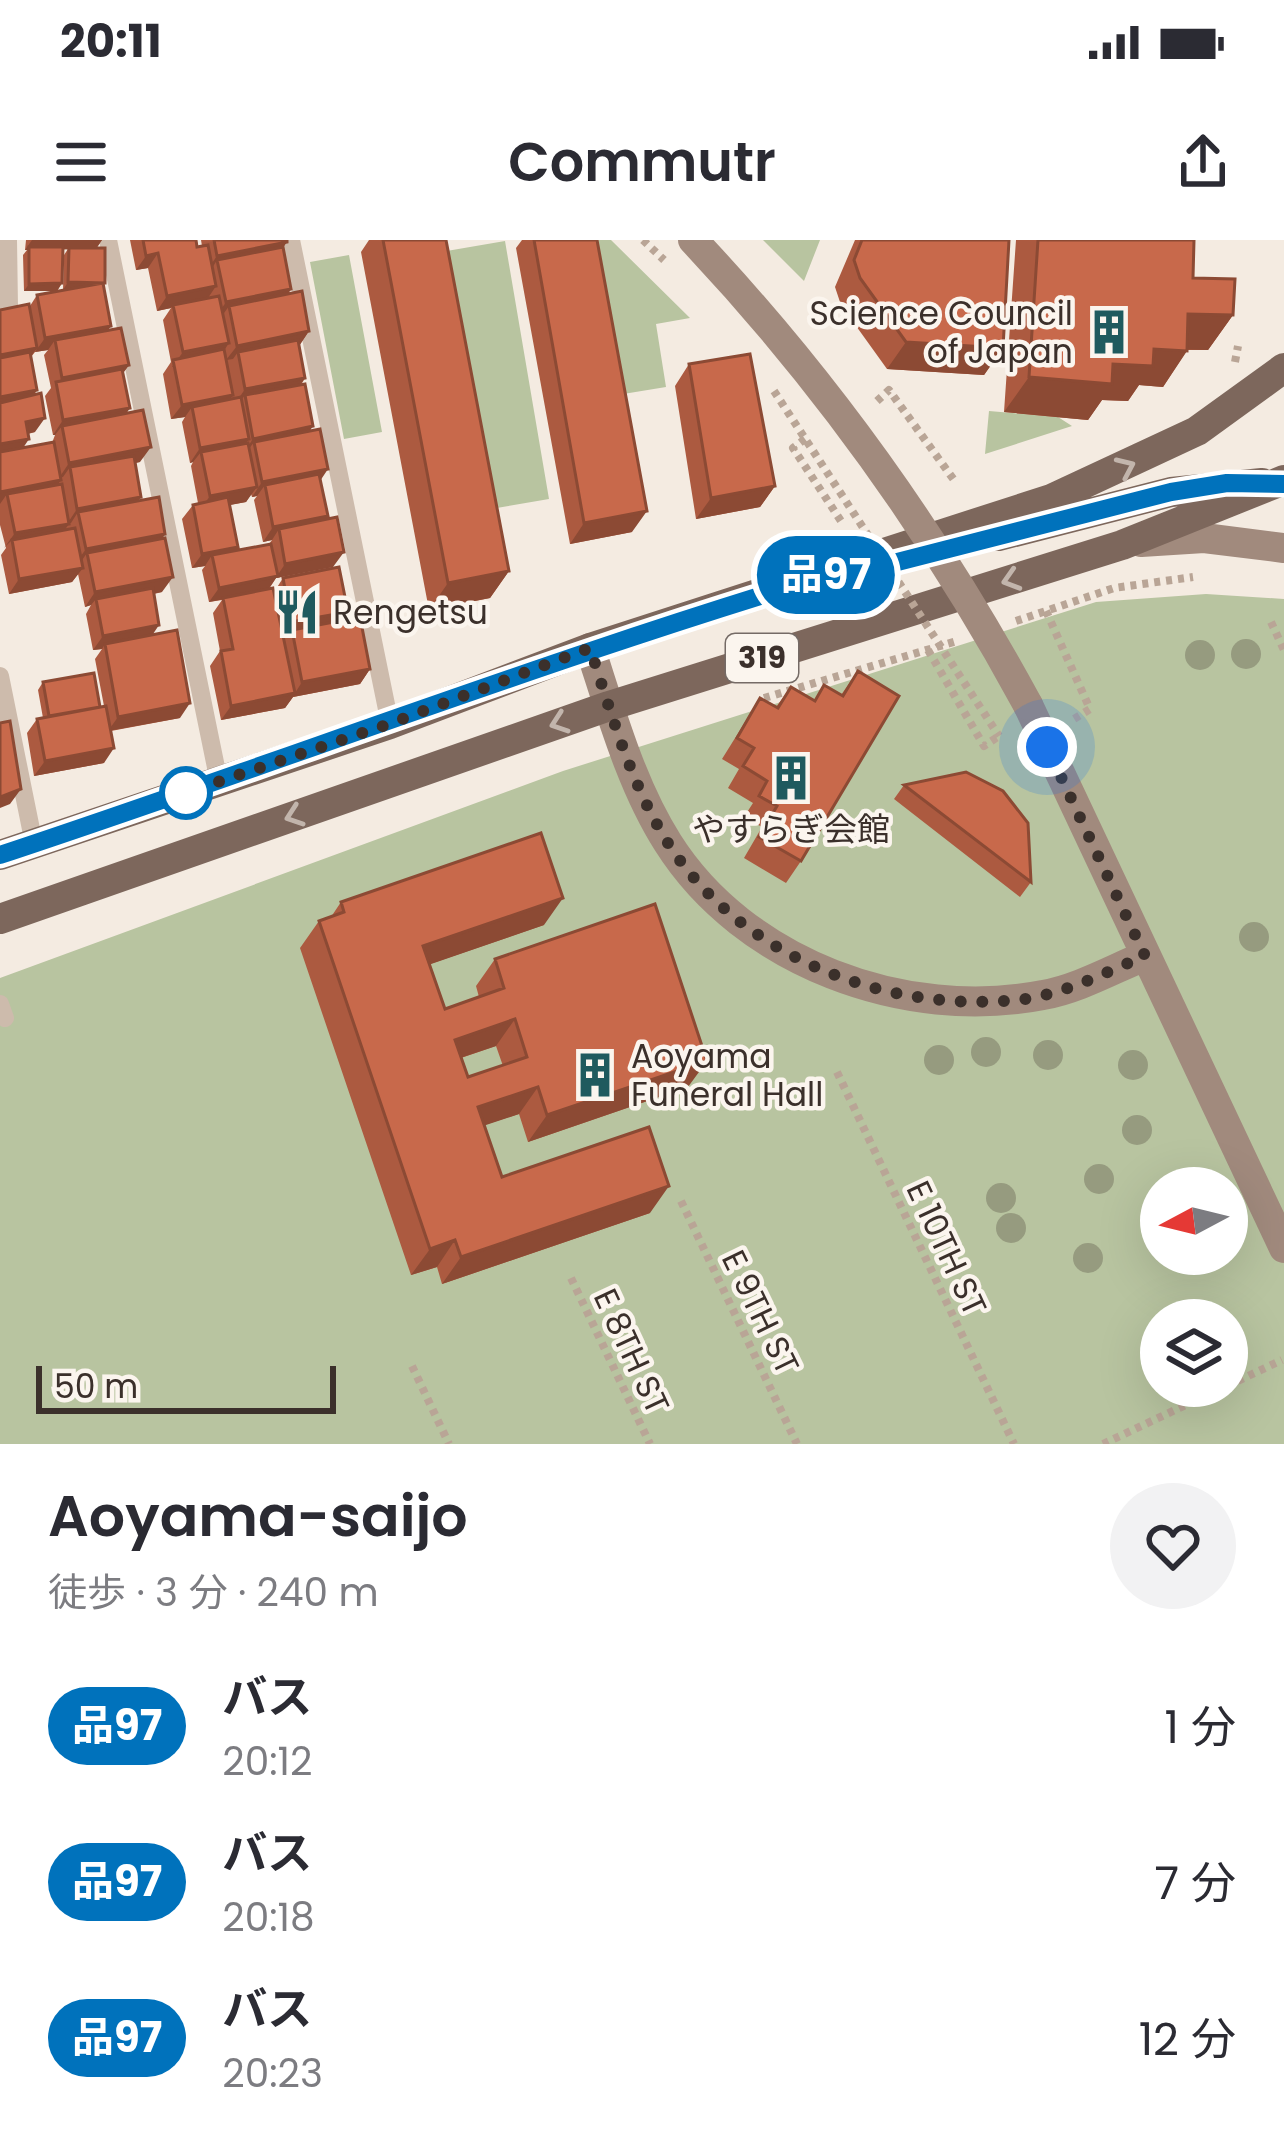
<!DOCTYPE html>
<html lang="ja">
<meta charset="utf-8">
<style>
body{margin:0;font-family:Poppins,"Noto Sans JP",sans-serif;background:#f2f2f3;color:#2b2b33;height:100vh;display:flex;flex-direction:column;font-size:45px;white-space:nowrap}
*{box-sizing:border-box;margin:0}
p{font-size:39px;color:#7c7c81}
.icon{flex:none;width:66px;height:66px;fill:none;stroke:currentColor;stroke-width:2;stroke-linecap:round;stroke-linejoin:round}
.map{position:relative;height:1204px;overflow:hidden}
.details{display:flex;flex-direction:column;background:#fff;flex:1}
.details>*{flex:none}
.badge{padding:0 24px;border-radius:39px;font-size:42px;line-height:78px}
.needle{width:78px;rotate:263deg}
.buttons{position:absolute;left:1140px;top:927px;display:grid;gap:24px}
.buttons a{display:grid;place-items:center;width:108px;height:108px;border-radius:50%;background:#fff;box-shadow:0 12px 48px #0002;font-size:60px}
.scale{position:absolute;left:36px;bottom:30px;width:300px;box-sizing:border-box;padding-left:12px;border:6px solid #3b302b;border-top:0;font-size:33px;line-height:42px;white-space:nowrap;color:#3b302b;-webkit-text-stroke:9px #fbf5ee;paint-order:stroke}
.you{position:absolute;width:60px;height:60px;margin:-30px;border:9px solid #fff;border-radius:50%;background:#1a73e8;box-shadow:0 0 0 18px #1a73e833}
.map>.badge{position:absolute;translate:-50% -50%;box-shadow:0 0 0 6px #fff}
.round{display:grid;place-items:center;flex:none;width:126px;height:126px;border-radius:63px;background:#f2f2f3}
.summary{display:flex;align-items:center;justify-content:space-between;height:204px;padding:0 48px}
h1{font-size:57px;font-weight:600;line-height:90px}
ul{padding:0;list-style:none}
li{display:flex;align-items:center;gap:36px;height:156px;padding:0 48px}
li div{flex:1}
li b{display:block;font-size:45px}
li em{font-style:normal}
li .badge{min-width:132px;font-weight:700;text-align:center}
.status{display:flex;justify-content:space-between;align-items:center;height:84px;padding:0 60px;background:#fff;direction:ltr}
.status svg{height:33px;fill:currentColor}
header{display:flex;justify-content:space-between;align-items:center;height:156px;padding:0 48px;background:#fff;font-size:54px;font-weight:600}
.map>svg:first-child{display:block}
.green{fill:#b8c4a0;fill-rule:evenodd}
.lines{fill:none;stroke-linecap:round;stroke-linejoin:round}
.path{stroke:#b9a596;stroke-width:8;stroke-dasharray:6 6;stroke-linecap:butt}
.lane{stroke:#cdbbac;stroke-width:18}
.secondary{stroke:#a18a7d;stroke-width:30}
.primary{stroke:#7d675c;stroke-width:30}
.path-bridge{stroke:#b9a596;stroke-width:8;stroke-dasharray:6 6;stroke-linecap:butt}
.secondary-bridge{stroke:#a18a7d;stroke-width:30}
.tree{fill:#969b7f}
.wall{fill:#ac5a40;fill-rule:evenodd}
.shaded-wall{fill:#8c4a34}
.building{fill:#c8694b;stroke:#8c4a34;stroke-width:3;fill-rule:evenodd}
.oneway{stroke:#c2b5ac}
.line-casing{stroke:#fff;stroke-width:27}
.line{stroke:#0072bc;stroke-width:18}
.walk{stroke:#3b302b;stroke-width:12;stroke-dasharray:0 21.6}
.stop-dot{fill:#fff;stroke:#0072bc;stroke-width:6}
.labels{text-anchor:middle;stroke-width:9;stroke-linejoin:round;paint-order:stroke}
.shield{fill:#fbf5ee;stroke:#756b66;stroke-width:3}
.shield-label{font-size:30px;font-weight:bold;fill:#3b302b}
.poi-label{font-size:33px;fill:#3b302b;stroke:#fbf5ee;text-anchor:start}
.street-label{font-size:33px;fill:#3b302b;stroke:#fbf5ee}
</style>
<div class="status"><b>20:11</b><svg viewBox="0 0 49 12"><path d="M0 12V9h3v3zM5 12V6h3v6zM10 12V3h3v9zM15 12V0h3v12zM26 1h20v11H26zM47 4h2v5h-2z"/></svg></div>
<header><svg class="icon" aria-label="menu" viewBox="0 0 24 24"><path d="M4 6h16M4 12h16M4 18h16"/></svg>Commutr<svg class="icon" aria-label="share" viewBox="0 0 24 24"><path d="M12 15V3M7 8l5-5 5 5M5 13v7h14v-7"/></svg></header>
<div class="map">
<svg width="1284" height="1204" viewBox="0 0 1284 1204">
<rect width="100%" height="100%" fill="#f4ebe1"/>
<path class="green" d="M586 0H611L690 78 656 84 666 147 611 156Z
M763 0H820L804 41Z
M505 1 549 259 479 271 435 13Z
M349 15 382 192 344 199 310 22Z
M989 171 1058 177 1072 186 985 214Z
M1206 354 1284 359V1204H0V738L563 531 1096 362ZM1161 948H1227V1014H1161ZM1161 1080H1227V1146H1161Z"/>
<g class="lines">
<path class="path" d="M1235 122 1238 106
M877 161 889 150 954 240
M1016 381 1114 348 1193 337
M1271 382 1284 410
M928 410 984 506 999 496
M764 458 957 401
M837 832 1014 1204
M681 961 797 1204
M571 1038 650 1204
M412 1126 449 1204
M1227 1146 1282 1120
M1103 1204 1226 1146"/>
<path class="lane" d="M108 0 219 542
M291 0 390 484
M0 68 9 67 8 0
M0 436 34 604
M0 764 5 778"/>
<path class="secondary" d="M1141 302 1204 298 1284 308
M590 408C611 472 631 545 668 603 744 723 905 782 1043 755 1078 749 1113 729 1145 716
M1028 465 1284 1008"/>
<path class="primary" d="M999 296 1171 252 1262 243
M0 615 390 484 590 408 1051 259 1197 191 1284 128
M0 679 609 466 1122 305 1284 240"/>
<path class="path-bridge" d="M643 0 664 20
M774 151 999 496
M805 199 793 208 841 281
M1046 371 1090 469 1074 479"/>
<path class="secondary-bridge" d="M693 0C824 139 937 297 1028 465"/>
</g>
<g class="tree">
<circle cx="1246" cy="414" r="15"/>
<circle cx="1200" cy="415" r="15"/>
<circle cx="1254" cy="697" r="15"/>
<circle cx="986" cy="812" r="15"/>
<circle cx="1048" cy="815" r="15"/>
<circle cx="939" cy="820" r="15"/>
<circle cx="1133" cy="825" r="15"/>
<circle cx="1137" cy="890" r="15"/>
<circle cx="1099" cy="939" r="15"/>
<circle cx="1001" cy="958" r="15"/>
<circle cx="1011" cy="988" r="15"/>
<circle cx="1088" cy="1018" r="15"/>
</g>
<path class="wall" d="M26 0H102L96 8 105 43 104 45 111 86 108 90 129 125 123 133 126 173 140 222 135 223 138 261 165 294 162 299V352L154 354 152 395 180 478 111 491 104 523 34 536 27 493 37 479 43 478 38 450 43 442 100 467 104 466 95 419 102 409 93 410 86 374 91 365 85 367 78 334 72 342 9 354 1 315 6 308 0 285V70L30 66 37 55 63 50 64 15 68 9H63L62 43 57 51H24L23 15 27 10H25ZM48 110 44 115 51 148 45 156 53 195H55L52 203 23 208 28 194 35 192 34 155 37 150 31 117 35 112Z
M130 0H196L197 7 202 6 201 0H287L283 8 291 49 288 54 309 91 299 106 305 138 301 145 321 240 333 327 276 338 269 349 274 352 283 338 348 372 342 380 370 429 360 444 293 457 285 468 221 480 210 426 220 411 213 373 222 360 209 362 202 330 205 326 192 328 182 279 193 265 198 263 191 226 193 222 190 223 182 182 185 177 171 179 163 134 171 122 163 80 171 68 157 71 148 28 136 30ZM251 254 252 257 257 256 254 260 263 302 272 300 269 304 235 311 238 307 229 265 246 262Z
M369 0H446L509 331 490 358 429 370 361 12Z
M522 0H597L632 292 570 304 516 8Z
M855 0H1009L1003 108 984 135 887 129 841 65 835 47Z
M1016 0H1194L1193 38 1233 75 1208 110H1187L1163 147 1139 145 1128 161 1102 160 1088 180 1004 172Z
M689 124 775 246 760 267 696 279 675 146Z
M858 431 801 621 786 643 744 618 762 587 744 577 753 563 728 548 739 529 722 519 760 458 776 467 791 447 814 461 824 445 841 455Z
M904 545 1031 642 1020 657 894 559Z
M341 662 544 685 430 724 445 769 479 757 476 746 495 719 688 847 528 902 519 874 484 885 502 937 650 973 442 1044 437 1027 411 1035 300 708 319 681 331 677ZM496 806 503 826 468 837 461 818Z"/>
<path class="shaded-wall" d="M32 0H102L96 9 25 10Z
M287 2 277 16 217 20 211 30H207L217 16Z
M158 13 148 28 136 30 146 16Z
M68 42 105 43 100 50H63Z
M62 43 57 51H24L29 44Z
M216 46 206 61 173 65 171 68 157 71 167 56Z
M291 49 281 64 229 66 222 76 216 77 226 62Z
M1188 74 1233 75 1208 110 1163 109Z
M111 86 101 100H55L48 110 35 112 45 98Z
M309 91 299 106 238 112 233 119 226 120 237 106Z
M906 102 1003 108 984 135 887 129Z
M229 103 219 118 172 127 183 112Z
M37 108 27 122 0 127V115Z
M1154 109 1187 111 1163 147 1139 145 1128 161 1102 160 1088 180 1004 172 1029 137 1113 124Z
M129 125 118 140 56 145 62 138Z
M305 138 295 152 245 155 239 163 235 164 245 149Z
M37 150 26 165 0 170V157Z
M233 155 223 169 192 167 185 177 171 179 182 165Z
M130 168 120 183 62 186 55 195H53L63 180Z
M45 178 35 192 16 196 26 182Z
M313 186 303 201 254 202 246 213H243L253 199Z
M29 199 19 214 0 217V204Z
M249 199 239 214 201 212 193 222 190 223 200 208Z
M151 207 140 222 71 235 70 227 63 237 59 238 69 223Z
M328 229 318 244 265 245 257 256 252 257 262 242Z
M61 240 51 254H7L0 264V252Z
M775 246 760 267 696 279 711 258Z
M257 247 246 262 199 271 210 256Z
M141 257 131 271 78 272 71 283 67 284 77 269Z
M647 271 632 292 570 304 584 283Z
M328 276 318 290 279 289 272 300 263 302 273 287Z
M69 284 59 298 12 300 4 308 15 293Z
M165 294 155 309 87 313 80 323 75 324 86 309Z
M238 307 228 321 212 315 205 326 192 328 202 314Z
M344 312 333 327 276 338 267 351 209 362 219 348 277 336 285 324Z
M83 328 72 342 9 354 19 339Z
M509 331 490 358 429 370 448 343Z
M173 337 162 352 97 364 96 359 91 365 85 367 95 352Z
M348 372 337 386 292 390 288 396 281 397 291 382Z
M159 385 149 400 105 404 102 409 93 410 103 396Z
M370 429 360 444 293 457 285 468 221 480 231 466 295 453 302 442Z
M190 463 180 478 108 491 118 477Z
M114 508 104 523 34 536 45 521Z
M21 549 10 564 0 568V557Z
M563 658 544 685 405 733 423 706Z
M515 779 496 806 436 826 455 800Z
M707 821 688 847 528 902 547 875Z
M538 847 519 874 459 894 478 867Z
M669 946 650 973 442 1044 461 1017Z
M455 1000 437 1027 411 1035 430 1009Z"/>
<path class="building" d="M143 0H196L197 7 208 5 216 46 167 56 158 13 146 16Z
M214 0H287V2L217 16Z
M383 0H446L509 331 448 343Z
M534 0H597L647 271 584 283Z
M862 0H1009L1003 108 906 102 860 38 854 20Z
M1038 0H1194L1193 38 1235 39 1233 75 1188 74 1187 111 1154 109 1153 126 1113 124 1112 144 1029 137Z
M29 7H63L62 43 29 44Z
M283 7 291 49 226 62 217 20Z
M69 8H105V43L68 42Z
M103 43 111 86 45 98 37 55Z
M302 51 309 91 237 106 229 66Z
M219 56 229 103 183 112 173 65Z
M29 64 37 108 0 115V70Z
M121 88 129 125 62 138 55 100Z
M298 100 305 138 245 149 238 112Z
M224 109 233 155 182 165 173 120Z
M30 112 37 150 0 157V118Z
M750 114 775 246 711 258 689 124Z
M122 129 130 168 63 180 56 142Z
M305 144 313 186 253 199 245 155Z
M41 153 45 178 26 182 29 199 0 204V163Z
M241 157 249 199 200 208 192 167Z
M143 170 151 207 69 223 62 186Z
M320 189 328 229 262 242 254 202Z
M54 202 61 240 0 252V212Z
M248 203 257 247 210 256 201 212Z
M134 216 141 257 77 269 70 227Z
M319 234 328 276 273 287 265 245Z
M62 244 69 284 15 293 7 254Z
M159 257 165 294 86 309 78 272Z
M228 257 238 307 202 314 193 265Z
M337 277 344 312 285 324 279 289Z
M75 288 83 328 19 339 12 300Z
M165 298 173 337 95 352 87 313Z
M271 304 278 336 219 348 212 315Z
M339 327 348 372 291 382 283 338Z
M153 348 159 385 103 396 96 359Z
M273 348 295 453 231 466 221 411 233 409 223 358Z
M360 377 370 429 302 442 292 390Z
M177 390 190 463 118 477 105 404Z
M858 431 899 456 801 621 759 597 777 566 759 556 767 541 743 526 754 508 737 498 760 458 778 468 791 447 815 461 824 445 843 456Z
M94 433 100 467 49 476 43 442Z
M106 466 114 508 45 521 37 479Z
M10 481 21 549 0 557V483Z
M966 532 1003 551 1028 583 1031 642 904 545Z
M541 593 563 658 423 706 445 769 504 748 495 719 655 664 707 821 547 875 538 847 478 867 502 937 649 887 669 946 461 1017 455 1000 430 1009 319 681 344 672 341 662ZM515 779 527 817 468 837 455 800Z"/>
<defs><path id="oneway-chevron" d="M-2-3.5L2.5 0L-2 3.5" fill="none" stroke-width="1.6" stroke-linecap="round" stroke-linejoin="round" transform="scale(3)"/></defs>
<g class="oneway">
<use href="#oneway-chevron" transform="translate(1126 227) rotate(-24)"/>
<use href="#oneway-chevron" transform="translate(1011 340) rotate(163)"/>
<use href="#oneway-chevron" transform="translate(559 483) rotate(161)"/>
<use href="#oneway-chevron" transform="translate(294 576) rotate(161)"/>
</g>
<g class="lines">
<g class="line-casing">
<path id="line" d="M0 615C287 520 569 411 859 326L874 328 1171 252 1227 243 1284 244"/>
</g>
<use href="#line" class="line"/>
<path class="walk" d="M186 553 182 554 389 484 590 408C611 472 631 545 668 603 740 716 884 773 1016 760 1061 756 1104 733 1145 716L1047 507"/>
</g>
<defs>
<g id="building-bare" transform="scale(3.6)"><path d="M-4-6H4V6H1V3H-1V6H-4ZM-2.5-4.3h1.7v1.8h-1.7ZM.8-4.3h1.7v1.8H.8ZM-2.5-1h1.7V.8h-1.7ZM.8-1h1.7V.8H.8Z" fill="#1f5a5e" stroke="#fbf5ee" stroke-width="2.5" paint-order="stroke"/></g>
<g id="restaurant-bare" transform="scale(3.6)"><path d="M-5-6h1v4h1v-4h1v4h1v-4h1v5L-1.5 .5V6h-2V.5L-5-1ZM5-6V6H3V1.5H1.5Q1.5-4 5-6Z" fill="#1f5a5e" stroke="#fbf5ee" stroke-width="2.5" paint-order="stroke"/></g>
</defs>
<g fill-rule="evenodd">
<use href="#building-bare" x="1109" y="92"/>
<use href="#restaurant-bare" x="297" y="372"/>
<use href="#building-bare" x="791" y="538"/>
<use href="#building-bare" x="595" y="835"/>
</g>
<circle class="stop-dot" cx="186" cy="553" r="24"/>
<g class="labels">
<rect class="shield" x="726" y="394" width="72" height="48" rx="9"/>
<g class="shield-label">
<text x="762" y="428">319</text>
</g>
<g class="poi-label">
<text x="1073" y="85" text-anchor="end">Science Council<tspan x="1073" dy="38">of Japan</tspan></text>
<text x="333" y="384">Rengetsu</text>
<text x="791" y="601" text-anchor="middle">やすらぎ会館</text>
<text x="631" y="828">Aoyama<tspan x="631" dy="38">Funeral Hall</tspan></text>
</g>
<g class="street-label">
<text transform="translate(947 1008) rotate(65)" y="12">E 10TH ST</text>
<text transform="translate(761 1072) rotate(64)" y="12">E 9TH ST</text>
<text transform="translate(632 1111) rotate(65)" y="12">E 8TH ST</text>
</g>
</g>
</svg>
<div class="buttons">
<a><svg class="needle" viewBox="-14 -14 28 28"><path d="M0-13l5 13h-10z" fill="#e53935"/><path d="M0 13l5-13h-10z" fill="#7c7c81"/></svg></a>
<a><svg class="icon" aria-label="layers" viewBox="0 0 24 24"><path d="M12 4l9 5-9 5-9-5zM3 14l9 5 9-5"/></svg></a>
</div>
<div class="scale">50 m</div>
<div class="you" style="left:1047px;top:507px"></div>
<b class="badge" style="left:826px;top:335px;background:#0072bc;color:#fff">品97</b>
</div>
<section class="details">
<div class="summary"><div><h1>Aoyama-saijo</h1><p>徒歩 · 3 分 · 240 m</p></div><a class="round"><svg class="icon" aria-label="heart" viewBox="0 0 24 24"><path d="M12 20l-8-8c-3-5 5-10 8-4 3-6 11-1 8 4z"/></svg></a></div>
<ul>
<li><span class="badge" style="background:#0072bc;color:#fff">品97</span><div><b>バス</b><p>20:12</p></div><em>1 分</em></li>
<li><span class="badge" style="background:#0072bc;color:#fff">品97</span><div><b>バス</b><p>20:18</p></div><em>7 分</em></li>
<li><span class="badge" style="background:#0072bc;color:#fff">品97</span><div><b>バス</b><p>20:23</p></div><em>12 分</em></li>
</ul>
</section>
